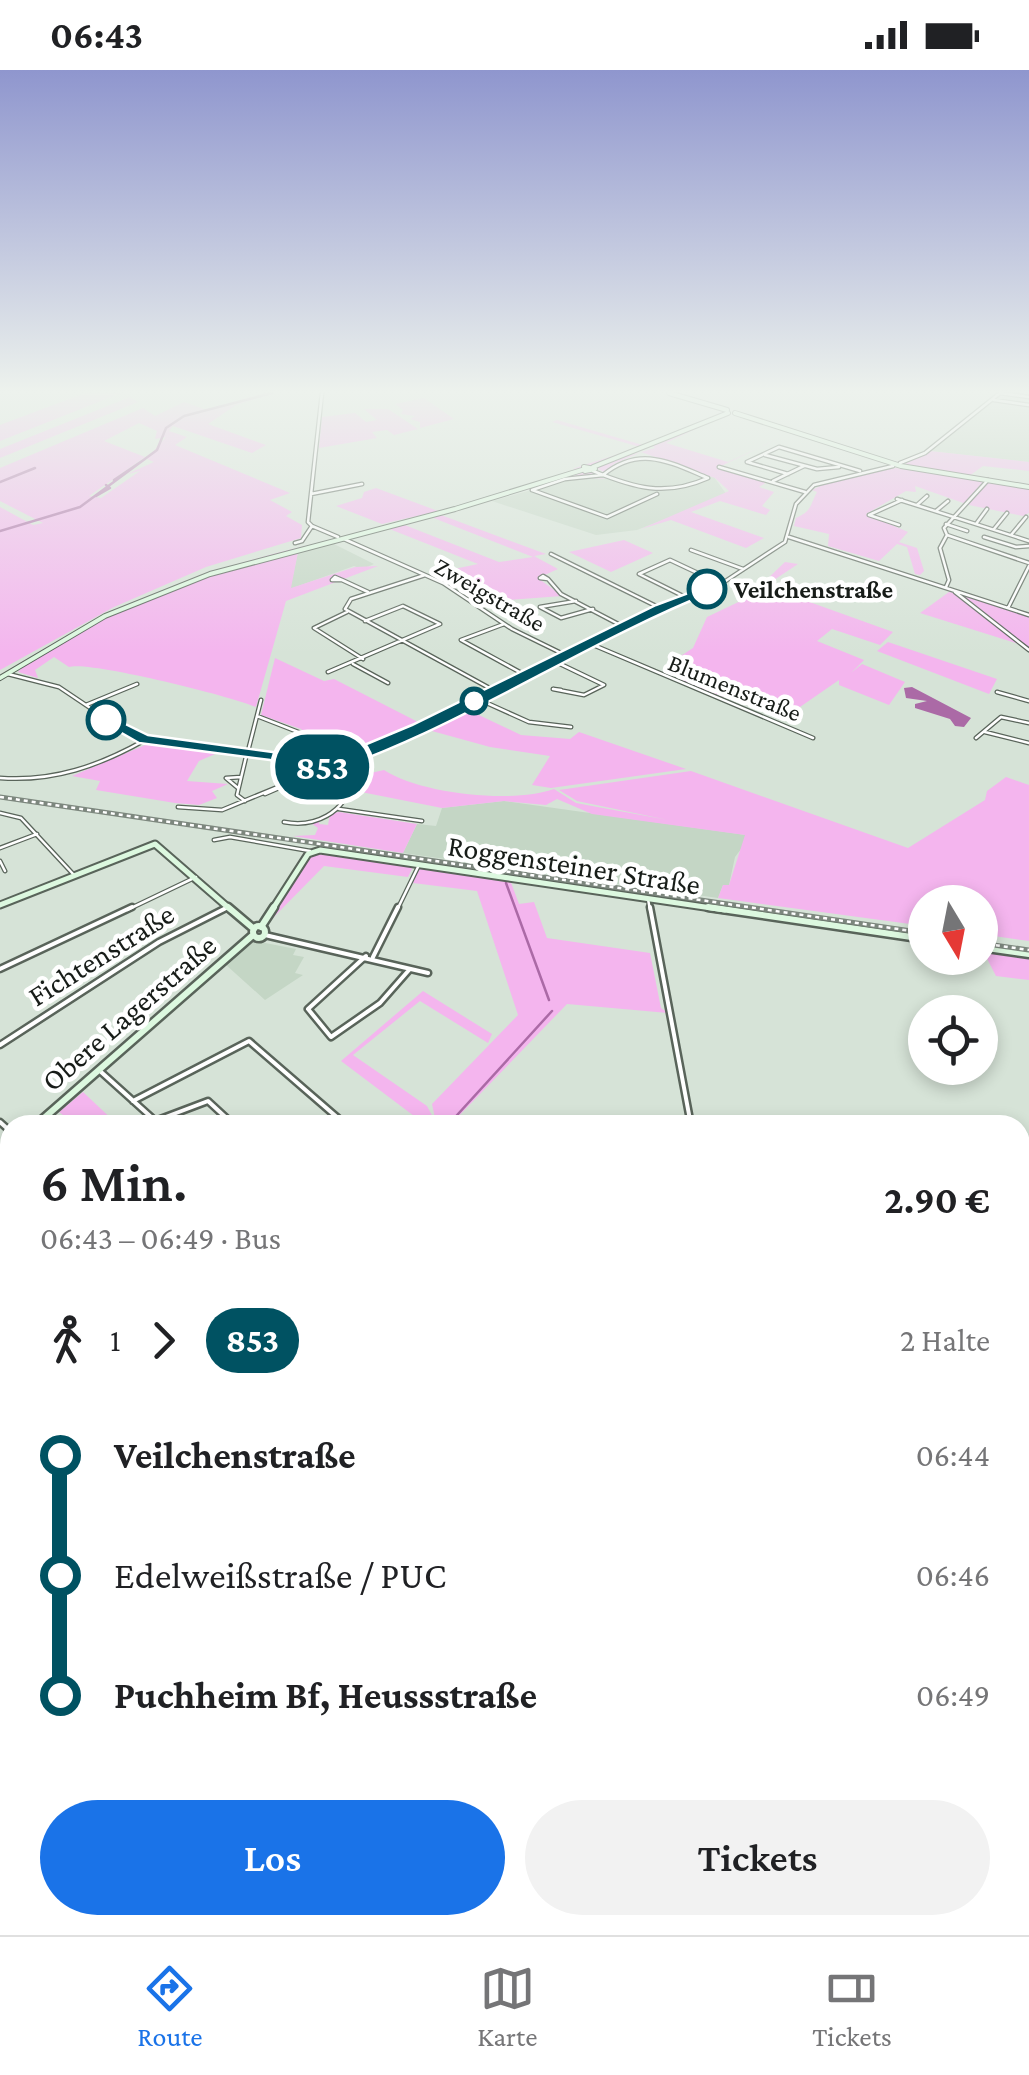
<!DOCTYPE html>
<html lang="de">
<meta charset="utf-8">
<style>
body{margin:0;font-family:"Crimson Pro",serif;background:#f2f2f2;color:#202124;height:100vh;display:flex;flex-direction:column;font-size:38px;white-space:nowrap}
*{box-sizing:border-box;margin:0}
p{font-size:32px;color:#757577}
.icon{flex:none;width:55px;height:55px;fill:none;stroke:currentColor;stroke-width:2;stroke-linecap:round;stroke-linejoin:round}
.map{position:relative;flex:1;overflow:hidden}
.details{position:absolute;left:0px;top:1045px;width:1030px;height:820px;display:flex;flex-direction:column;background:#fff;border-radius:30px 30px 0 0;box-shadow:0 5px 15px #0003}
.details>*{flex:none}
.badge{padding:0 20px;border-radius:32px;font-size:35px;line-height:65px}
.needle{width:65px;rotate:170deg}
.controls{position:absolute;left:908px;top:815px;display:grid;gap:20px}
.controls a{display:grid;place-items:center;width:90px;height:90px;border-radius:50%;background:#fff;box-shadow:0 5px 15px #0003;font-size:50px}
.map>.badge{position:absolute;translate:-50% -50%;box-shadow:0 0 0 5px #fff}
.legs{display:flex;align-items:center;gap:15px;height:110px;padding:0 40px;font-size:32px}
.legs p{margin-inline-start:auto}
.summary{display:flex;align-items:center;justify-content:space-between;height:170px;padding:0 40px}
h1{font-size:55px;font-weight:600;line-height:75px}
.button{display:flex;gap:20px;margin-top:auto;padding:20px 40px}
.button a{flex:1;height:115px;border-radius:60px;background:#1a73e8;color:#fff;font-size:40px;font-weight:600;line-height:115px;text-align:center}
.button a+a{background:#f2f2f2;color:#202124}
ul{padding:0 40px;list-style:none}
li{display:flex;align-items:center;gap:35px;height:120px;font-size:38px}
li i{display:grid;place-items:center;width:15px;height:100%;margin:0 12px;background:currentColor}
li i::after{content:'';width:25px;height:25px;margin:-12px;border:8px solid;border-radius:50%;background:#fff}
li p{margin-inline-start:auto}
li:first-child i{background:linear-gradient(#0000 50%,currentColor 0)}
li:last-child i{background:linear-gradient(currentColor 50%,#0000 0)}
.status{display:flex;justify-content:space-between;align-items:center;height:70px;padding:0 50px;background:#fff;direction:ltr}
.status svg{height:28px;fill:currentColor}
.tab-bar{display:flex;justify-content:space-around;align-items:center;height:140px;border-top:2px solid #e0e0e0;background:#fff;font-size:28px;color:#757577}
.tab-bar a{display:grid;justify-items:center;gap:5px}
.tab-bar .selected{color:#1a73e8}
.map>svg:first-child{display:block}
.built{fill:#c4d6c5}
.green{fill:#f4b5ee;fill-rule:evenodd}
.water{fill:#ab6aa6}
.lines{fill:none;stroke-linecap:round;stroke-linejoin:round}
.stream-far1{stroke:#ab6aa6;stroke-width:2.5}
.stream{stroke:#ab6aa6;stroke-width:4}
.street-far2-casing{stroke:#59645a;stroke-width:5}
.street-far1-casing{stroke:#59645a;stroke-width:9}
.street-casing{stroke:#59645a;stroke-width:10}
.secondary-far2-casing{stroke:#59645a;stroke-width:6}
.secondary-far1-casing{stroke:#59645a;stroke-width:9}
.secondary-casing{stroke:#59645a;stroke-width:11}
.street-far2{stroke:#fff;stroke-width:2.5}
.street-far1{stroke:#fff;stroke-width:4}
.street{stroke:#fff;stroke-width:5}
.secondary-far2{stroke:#dcf8df;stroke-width:4}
.secondary-far1{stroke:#dcf8df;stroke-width:5}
.secondary{stroke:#dcf8df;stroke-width:6}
.rail-casing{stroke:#7d877e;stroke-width:5}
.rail{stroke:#fff;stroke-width:2.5;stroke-dasharray:4;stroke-linecap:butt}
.line-1{fill:#005262;stroke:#fff;stroke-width:2.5}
.stop-1-dot{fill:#fff;stroke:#005262;stroke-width:5}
.labels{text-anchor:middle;stroke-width:9;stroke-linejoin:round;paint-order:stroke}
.far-stop-label{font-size:25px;font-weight:bold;fill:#171c18;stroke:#fff;text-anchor:start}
.far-street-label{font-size:25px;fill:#171c18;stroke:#fff}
.street-label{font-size:30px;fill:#171c18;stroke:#fff}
</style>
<div class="status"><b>06:43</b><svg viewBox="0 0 49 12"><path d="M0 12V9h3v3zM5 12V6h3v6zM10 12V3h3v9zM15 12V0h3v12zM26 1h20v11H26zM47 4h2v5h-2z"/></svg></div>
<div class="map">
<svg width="1029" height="1865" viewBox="0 0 1029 1865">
<rect width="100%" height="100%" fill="#d6e3d7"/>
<path class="built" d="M1001 323H1029V392L930 381Z
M651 386 681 400 714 407 727 425 637 460 596 465 492 431 571 409 603 407 616 396Z
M328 471 374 494 362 499 354 496 290 519 298 482Z
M504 731 746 765 744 775 735 787 729 815H723L718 828 403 783 417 754 436 756 442 738Z
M255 871 296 879 293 885 304 887 295 903 303 905 265 930 225 894Z"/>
<path class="green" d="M85 323H121L0 371V355Z
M264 323H275L236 335 208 354 266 375 252 383 173 356 169 361 187 367 175 375 290 423 270 430 292 442 286 446 302 455 301 468 206 497 114 537 0 600V437L33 455 43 453 0 431V398L143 338 155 346 184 332 207 340ZM139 353 157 361 155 369 166 367 147 389 154 392 127 404 140 401 101 428 89 426 145 387 104 371Z
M130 327 138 332 0 388V379Z
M424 328 454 349 420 358V352L410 349 415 346 401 344 403 340 395 334Z
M364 339H388L418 359 394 365 387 360 372 362 377 368 319 378 322 347 355 343 366 352 377 350Z
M557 350 646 376 617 389 655 378 653 376 714 350 666 373 728 392 780 368 719 397 767 412 759 417 774 422 762 436 770 440 766 445 720 431 691 442 764 468 746 478 671 450 641 459 729 421 715 408 641 382 614 394 605 403 597 398 614 389 589 396 596 407 608 409 572 407 536 420 539 423 535 418 516 422 586 402 584 397 572 399 640 377 552 352Z
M930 381 1029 392V401L983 396 969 406 905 394Z
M896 398 1029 418V443L1023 446 969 435 915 416 916 422 906 421 866 444 908 462 899 472 917 478 924 501 920 505 915 504 907 477 897 474 879 491 828 476 829 464 794 456 796 448C812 441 810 435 817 422L812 420 839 407Z
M376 418 438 441 382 454 336 436 362 428 364 422Z
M441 445 546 484 534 486 558 499 538 508 562 526 508 530 454 499 478 494 387 458 402 454 499 492 533 487 431 447Z
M624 470 653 483 611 502 569 482Z
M328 471 298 482 291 518 355 497 378 496 286 531 256 637C235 627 87 590 69 597L54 587 35 600 38 608 18 602C34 584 60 572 82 560 160 518 241 489 328 471Z
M785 492 798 494 765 516 893 562 880 575 832 559 817 571 864 590 851 603 862 594 905 612 889 635 839 615V610L784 648 679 611 695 600 673 591 693 578 707 547 749 527 768 528 762 514Z
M949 522 954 523 1019 574 920 543Z
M960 524 1029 546V578Z
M888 572 997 609 989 624 877 581Z
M275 588 324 611 334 609 420 653 339 688 301 659 261 645Z
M466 639 521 665 570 669 579 662 686 699 551 718 532 715 550 686 490 677 421 658Z
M150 673 222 681 199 691 187 711 228 714 212 721 217 728 199 735 175 733 96 720 100 711 72 706Z
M384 700C421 724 512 734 554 719L576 733 668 750 577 731 559 720 691 701 908 778 985 730 987 721 1006 707 1029 715V871L980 864V832H925V856L718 828 723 815H729L745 765 592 744 557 729 546 735 504 731 442 738 356 721 352 703 362 711V705Z
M339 742 417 754 403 783 293 766 315 765 318 758 311 753 320 749 319 754 328 755 330 744Z
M321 782 409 795 412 799 408 807 324 796 268 853 310 785Z
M426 797 510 810 519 834 534 832 547 868 650 883 661 938 668 943 567 934 450 1055H426L341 991 423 921 492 964 488 973 420 931 353 985 427 1036 436 1053 432 1034 518 945 477 821 413 813 418 800Z
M982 879 1029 886V910L996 906Z
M83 1022 118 1055H76L59 1042Z
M10 1272V1573L0 1587V1278Z
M1029 1574V1865H860L858 1855H1020V1577Z"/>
<path class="water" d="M912 617 971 648 964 657 955 656 950 649 915 638V634L927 631 906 628 904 618Z"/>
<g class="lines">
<path class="stream-far1" d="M114 410 145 389
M0 412 35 398
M96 426 110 418 106 415
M0 461 80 437 157 380 166 358 184 346 272 323
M506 813 549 930
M448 1055 552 941"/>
<path class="stream" d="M0 1583 10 1569"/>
<g class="street-far2-casing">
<path id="street-far2" d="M1000 323 1029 327
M994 330 1029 335
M765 385 817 399 839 397
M747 392 779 377 860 401
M747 392 788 404
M900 393 925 383 1000 323
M719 397 805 422
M593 401C635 418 665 427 708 408 669 392 640 375 603 405
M773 411 804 396
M532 420 607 447 657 424
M532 420 565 409 603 405
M311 424 362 414
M897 429 1029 471
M917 435 927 426
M936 441 948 431
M946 454 967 461
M976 454 987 439
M899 455 869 445 902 430
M312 456 308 452 322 323
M312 456 338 467
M994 459 1007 443
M947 465 1029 493
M1011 465 1026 447
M789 467 1029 545
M984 467 1016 477 1029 476
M344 469 443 513 512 559 565 585
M295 473 302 471 312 456
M691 480 743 499
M551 484 658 537
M425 505 351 529 345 539 493 620
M543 506 548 509 540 508Z
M335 507 342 510H332Z
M548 509 561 524 622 556
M342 510 368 522
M946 517 949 510 940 478 947 465 944 458 988 410
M955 522 1029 580
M683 526 639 504 670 490 721 514
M576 531 540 537 561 548 593 539
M1008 538 1029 496
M347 542 314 558 363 589
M504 554 461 570 525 605
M591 574 813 668
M554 591 604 615 584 625 553 619 561 620
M353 594 388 613
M328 602 440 554 403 536 365 551
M8 604 59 617 132 666 274 686 290 691 308 707
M997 622 1029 631
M478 629 529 652 571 657
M86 635 137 614
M257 646 311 667 351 711C346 743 314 758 284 752
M985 662 1029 673
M976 668 1001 647 1029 653
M248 681 261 630
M0 708C53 712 99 696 145 670
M238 718 226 708 241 707
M265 724 417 658 660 538 721 514 785 472 796 434 814 415 893 396
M245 731 237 725 246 687
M178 737 222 740 331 695
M339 739 422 751
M0 743 21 748 74 805
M214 770 230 767 310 781
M0 778 37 764
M0 791 5 801
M648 829 650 840
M127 840 196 807
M223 840 228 837
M397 840 418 797"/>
</g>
<g class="street-far1-casing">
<path id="street-far1" d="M650 837 691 1055
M265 865 428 903
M366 886 308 939 331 967 380 933 409 900
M373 887 398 837
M0 899 132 837
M0 975 159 872 228 837
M100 1001 160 1055
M133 1031 249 971 346 1055
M155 1051 208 1031 234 1055
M0 1052 10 1061"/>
</g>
<g class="street-casing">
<path id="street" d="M0 1125 10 1119
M0 1185 10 1179
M0 1270 10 1264"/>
</g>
<g class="secondary-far2-casing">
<path id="secondary-far2" d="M669 323 727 340
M735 343 901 396 1029 417
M584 397 595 399 585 401Z
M593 397 728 343
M0 608 105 546 210 504 455 439 582 400"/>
</g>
<g class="secondary-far1-casing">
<path id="secondary-far1" d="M0 835 155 774 231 840
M272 840 308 784 320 780 725 840"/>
</g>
<g class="secondary-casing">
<path id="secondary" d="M228 837 254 859
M708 837 925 869
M253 862a6 6 0 1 1 12 0a6 6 0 1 1-12 0Z
M261 857 274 837
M980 877 1029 884
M36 1055 253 865
M0 1086 10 1077"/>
</g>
<use href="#street-far2" class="street-far2"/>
<use href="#street-far1" class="street-far1"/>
<use href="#street" class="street"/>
<use href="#secondary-far2" class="secondary-far2"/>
<use href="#secondary-far1" class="secondary-far1"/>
<use href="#secondary" class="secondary"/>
<g class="rail-casing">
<path id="rail" d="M0 727 925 863
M980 873 1029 880"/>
</g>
<use href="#rail" class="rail"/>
</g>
<linearGradient id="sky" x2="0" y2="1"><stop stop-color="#8f96ce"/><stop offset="0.55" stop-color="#edf2ed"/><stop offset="1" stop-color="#edf2ed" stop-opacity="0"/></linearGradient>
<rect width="1029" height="584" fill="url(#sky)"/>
<path class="line-1" d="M707 516 712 522C576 576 444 669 306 709L270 690 139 673 99 650 111 647 148 665 280 683 307 699 412 655 656 535Z"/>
<g class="stop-1-dot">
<circle cx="707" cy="519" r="18"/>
<circle cx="474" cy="631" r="12"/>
<circle cx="106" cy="650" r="18"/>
</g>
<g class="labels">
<g class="far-stop-label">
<text x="734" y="528">Veilchenstraße</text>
</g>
<g class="far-street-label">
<text transform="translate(490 524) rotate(30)" y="9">Zweigstraße</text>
<text transform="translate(735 617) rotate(22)" y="9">Blumenstraße</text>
</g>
<g class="street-label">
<text transform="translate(574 795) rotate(9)" y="10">Roggensteiner Straße</text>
<text transform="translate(101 885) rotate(-32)" y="10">Fichtenstraße</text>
<text transform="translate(129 943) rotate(-41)" y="10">Obere Lagerstraße</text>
</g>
</g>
</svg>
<div class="controls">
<a><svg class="needle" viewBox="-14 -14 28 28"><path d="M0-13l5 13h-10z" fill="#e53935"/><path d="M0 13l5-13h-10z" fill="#757577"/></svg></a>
<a><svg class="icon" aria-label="locate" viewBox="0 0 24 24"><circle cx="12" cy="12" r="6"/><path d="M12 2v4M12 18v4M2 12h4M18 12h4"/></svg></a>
</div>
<b class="badge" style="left:322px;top:697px;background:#005262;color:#fff">853</b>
<section class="details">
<div class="summary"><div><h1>6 Min.</h1><p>06:43 – 06:49 · Bus</p></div><b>2.90 €</b></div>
<div class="legs"><svg class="icon" aria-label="walk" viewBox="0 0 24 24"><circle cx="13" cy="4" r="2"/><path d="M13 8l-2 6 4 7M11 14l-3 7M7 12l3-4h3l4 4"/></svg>1<svg class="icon" aria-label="forward" viewBox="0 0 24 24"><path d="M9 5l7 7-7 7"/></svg><b class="badge" style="background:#005262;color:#fff">853</b><p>2 Halte</p></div>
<ul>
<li><i style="color:#005262"></i><b>Veilchenstraße</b><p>06:44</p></li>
<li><i style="color:#005262"></i><span>Edelweißstraße / PUC</span><p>06:46</p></li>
<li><i style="color:#005262"></i><b>Puchheim Bf, Heussstraße</b><p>06:49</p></li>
</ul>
<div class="button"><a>Los</a><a>Tickets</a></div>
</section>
</div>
<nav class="tab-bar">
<a class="selected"><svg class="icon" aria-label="directions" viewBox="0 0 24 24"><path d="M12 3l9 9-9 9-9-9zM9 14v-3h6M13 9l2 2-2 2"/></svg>Route</a>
<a><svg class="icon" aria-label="map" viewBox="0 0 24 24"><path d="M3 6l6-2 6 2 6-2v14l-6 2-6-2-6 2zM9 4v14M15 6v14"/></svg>Karte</a>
<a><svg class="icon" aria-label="tickets" viewBox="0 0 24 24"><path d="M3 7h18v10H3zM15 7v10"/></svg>Tickets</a>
</nav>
